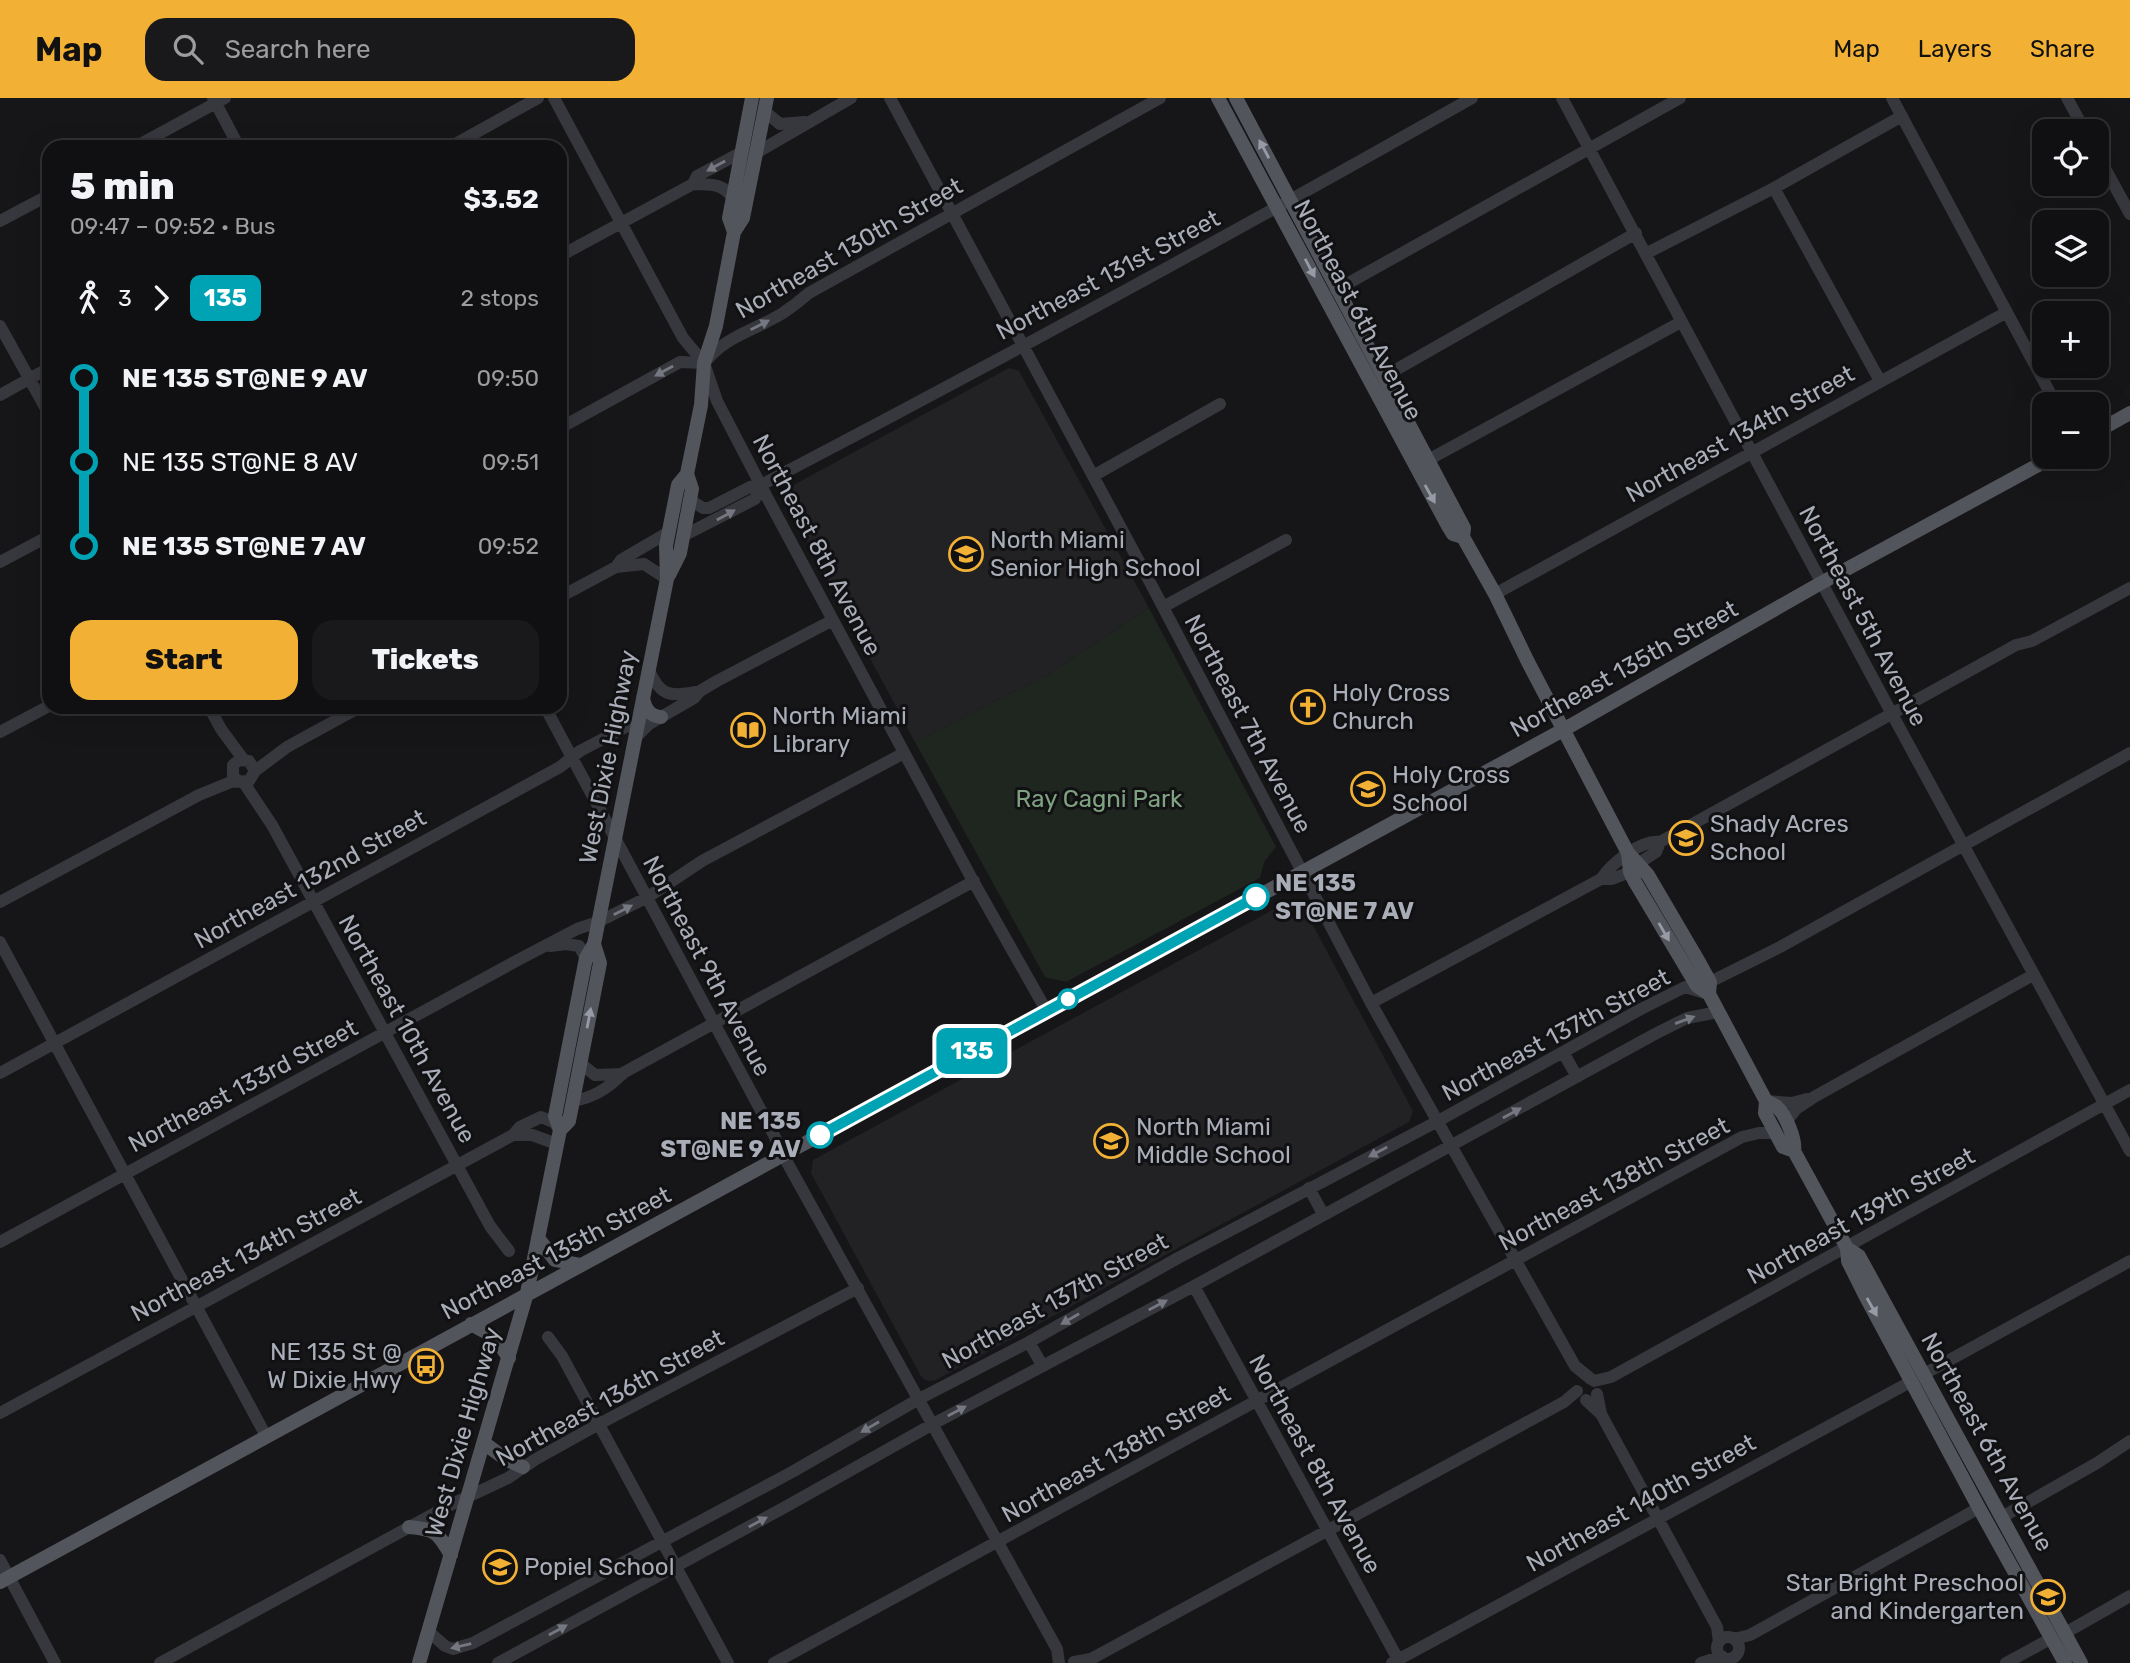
<!DOCTYPE html>
<meta charset="utf-8">
<style>
body{margin:0;font-family:Rubik,sans-serif;background:#19191b;color:#f1f3f6;height:100vh;display:flex;flex-direction:column;font-size:26px;white-space:nowrap}
*{box-sizing:border-box;margin:0}
p{font-size:23px;color:#9c9d9f}
.icon{flex:none;width:38px;height:38px;fill:none;stroke:currentColor;stroke-width:2;stroke-linecap:round;stroke-linejoin:round}
.map{position:relative;flex:1;overflow:hidden}
.sheet{position:absolute;left:42px;top:42px;width:525px;height:574px;display:flex;flex-direction:column;background:#101012;border-radius:21px;box-shadow:0 7px 28px #0002,0 0 0 2px #303032}
.sheet>*{flex:none}
.badge{padding:0 14px;border-radius:10px;font-size:24px;line-height:46px}
.controls{position:absolute;left:2032px;top:21px;display:grid;gap:14px}
.controls a{display:grid;place-items:center;width:77px;height:77px;border-radius:14px;background:#101012;box-shadow:0 7px 28px #0002,0 0 0 2px #303032;font-size:35px}
.map>.badge{position:absolute;translate:-50% -50%;box-shadow:0 0 0 4px #fff}
.legs{display:flex;align-items:center;gap:10px;height:77px;padding:0 28px;font-size:23px}
.legs p{margin-inline-start:auto}
.headline{display:flex;align-items:center;justify-content:space-between;height:119px;padding:0 28px}
h1{font-size:38px;font-weight:800;line-height:52px}
.cta{display:flex;gap:14px;margin-top:auto;padding:14px 28px}
.cta a{flex:1;height:80px;border-radius:21px;background:#f2b134;color:#111;font-size:28px;font-weight:800;line-height:80px;text-align:center}
.cta a+a{background:#19191b;color:#f1f3f6}
ul{padding:0 28px;list-style:none}
li{display:flex;align-items:center;gap:24px;height:84px;font-size:26px}
li i{display:grid;place-items:center;width:10px;height:100%;margin:0 9px;background:currentColor}
li i::after{content:'';width:18px;height:18px;margin:-9px;border:5px solid;border-radius:50%;background:#101012}
li p{margin-inline-start:auto}
li:first-child i{background:linear-gradient(#0000 50%,currentColor 0)}
li:last-child i{background:linear-gradient(currentColor 50%,#0000 0)}
header{display:flex;align-items:center;gap:42px;box-sizing:border-box;height:98px;padding:0 35px;background:#f2b134;color:#111}
header strong{font-size:33px}
nav{display:flex;gap:38px;margin-inline-start:auto;font-size:24px}
.search{width:490px;height:63px;background:#19191b;display:flex;align-items:center;gap:18px;box-sizing:border-box;padding:0 24px;border-radius:21px;color:#9c9d9f;font-size:26px}
.map>svg:first-child{display:block}
.built{fill:#222225}
.green{fill:#1e261f}
.lines{fill:none;stroke-linecap:round;stroke-linejoin:round}
.minor{stroke:#37383d;stroke-width:12}
.major{stroke:#53555c;stroke-width:14}
.oneway{fill:#979ba6}
.oneway2{fill:#757881}
.line-1-casing{stroke:#fff;stroke-width:16}
.line-1{stroke:#00a3b4;stroke-width:10}
.stop-1-dot{fill:#fff;stroke:#00a3b4;stroke-width:3.5}
.labels{text-anchor:middle;stroke-width:6;stroke-linejoin:round;paint-order:stroke}
.street-label{font-size:24px;fill:#a8adb8;stroke:#111113}
.poi-label{font-size:24px;fill:#a8adb8;stroke:#111113;text-anchor:start}
.park-label{font-size:24px;fill:#7fa381;stroke:#111113}
.stop-label{font-size:24px;font-weight:bold;fill:#a8adb8;stroke:#111113;text-anchor:start}
</style>
<header>
<strong>Map</strong>
<div class="search"><svg class="icon" aria-label="search" viewBox="0 0 24 24"><circle cx="10" cy="10" r="6"/><path d="M15 15l6 6"/></svg>Search here</div>
<nav><a>Map</a><a>Layers</a><a>Share</a></nav>
</header>
<div class="map">
<svg width="2130" height="1565" viewBox="0 0 2130 1565">
<rect width="100%" height="100%" fill="#161618"/>
<path class="built" d="M1009 270 1019 273 1149 510 1049 576 915 644 785 402 784 396 788 390Z
M1289 803H1296L1302 807 1413 1013 1409 1024 936 1282 928 1283 922 1280 811 1075 813 1062Z"/>
<path class="green" d="M1149 510 1276 749 1264 764 1260 780 1066 884 1045 879 915 644 1049 576Z"/>
<g class="lines">
<path class="minor" d="M213 0 239 49
M554 0 683 240 704 265 717 303 769 403 972 781 1046 912
M890 0 1142 469 1371 905 1575 1268 1591 1281
M1562 0 1892 616 2130 1053
M1892 0 2056 306
M2067 0 2085 33
M764 13 780 26 805 24
M135 49 225 0
M450 49 538 0
M2096 54 2130 116
M756 55 851 0
M693 86 697 78 742 54
M1774 90 1880 283
M0 123 49 97
M1647 155 1774 90 1902 18
M560 158 693 86C711 87 721 84 733 100
M1336 192 1680 0
M0 228 49 316
M705 264C727 237 754 233 783 215 792 209 801 202 809 195L1160 0
M1385 278 1636 135
M0 297 49 270
M560 330 680 264 704 265
M1428 362 1681 224
M1093 378 1220 306
M690 402 703 410H709L750 389 761 387C1000 262 1237 133 1472 0
M683 438 755 401 761 387
M0 464 49 438
M616 469 644 466 667 481
M1495 496 2007 214
M560 499 616 469 621 462 669 434
M1163 509 1286 442
M649 572C660 598 670 599 696 594
M209 609 221 631 243 661
M545 609 774 1037 783 1057 1057 1551 1059 1565
M0 634 49 608
M636 639 649 626 694 600 700 593 717 583 833 522
M255 673 287 649 360 609
M244 685 272 727 490 1128 509 1153
M1639 765 1656 754 1660 744
M1601 781H1612L1630 774
M0 804 199 697 231 684 249 683 255 673 249 663 239 662 233 667V678L238 683
M0 844 266 1338
M550 848 566 846 579 848 586 860
M1710 884 1780 849 2130 655
M1371 905 1601 781C1612 765 1640 742 1660 744L2016 547 2032 543 2130 490
M1563 954 1577 979
M580 965 595 977 623 976
M0 975 560 669 580 653 639 622
M573 1003C592 1000 610 989 623 975L974 783
M1766 1003 1792 1005 1807 1001
M1786 1024 1796 1011 1814 999 2033 877
M513 1037H532L557 1046
M1309 1090 1323 1116
M0 1144 518 862 577 831 598 824 648 799 702 763 904 655
M1194 1188 1400 1565
M548 1239 562 1258 728 1565
M1029 1244 1042 1267
M1924 1276 2130 1163
M1594 1283 1611 1279 2130 992
M1597 1296 1601 1316 1717 1529 1719 1544
M1586 1302 1601 1316
M0 1315 513 1037 520 1029 541 1019 553 1024 560 1031
M2002 1419 2097 1365 2130 1343
M0 1462 55 1565
M428 1533 445 1548 453 1551 473 1545 792 1374 919 1301 1029 1244 1178 1160 1438 1023 1641 911 1685 889 1705 895
M2065 1535 2130 1498
M1717 1550a11 11 0 1 1 22 0a11 11 0 1 1-22 0Z
M1734 1541 1750 1537 1979 1410
M1074 1564 1091 1561 1564 1304 1577 1293
M160 1565 448 1408 508 1380 536 1361 599 1326 858 1190
M498 1565 787 1408 933 1326 1194 1188 1655 936 1687 920 1718 914
M774 1565 1742 1039 1759 1035H1776
M1392 1565 1912 1283
M1701 1565 1722 1558
M2006 1565 2052 1540"/>
<path class="major" d="M1218 0 1448 428 1453 436 1463 439
M1236 0 1464 430 1463 439 1495 496 1528 564 1628 755 1630 774 1635 784 1697 888 1709 896 1766 1003 1765 1015 1783 1049 1794 1053
M734 134 729 120 752 0
M2096 334 2130 315
M669 477 680 455 692 391 687 376
M643 600C645 610 649 618 661 619
M1628 755 1648 777 1699 864 1710 884 1709 896
M1766 1003C1770 1005 1774 1006 1777 1009 1786 1017 1796 1042 1794 1053L1847 1150 1848 1163 1866 1199 1979 1410 2065 1565
M560 1032 569 1023 600 865 594 846
M538 1140 555 1162 581 1167
M1847 1150 1859 1158 2081 1565
M471 1226 495 1239 509 1260
M484 1345 507 1362 523 1369
M409 1429C436 1431 438 1435 451 1457
M0 1484 1563 632 1821 485 2053 359
M419 1565 527 1195 560 1032 555 1018 586 860 594 846 667 481 666 448 678 387 687 376 701 307 704 265 716 228 734 134 743 120 767 0"/>
</g>
<defs><path id="oneway-solid" d="M-6-.8H1V-3.2L6.5 0L1 3.2V.8H-6Z" transform="scale(1.75)"/></defs>
<g class="oneway">
<use href="#oneway-solid" transform="translate(1264 51) rotate(-118)"/>
<use href="#oneway-solid" transform="translate(1310 170) rotate(62)"/>
<use href="#oneway-solid" transform="translate(1430 396) rotate(61)"/>
<use href="#oneway-solid" transform="translate(1664 834) rotate(60)"/>
<use href="#oneway-solid" transform="translate(589 920) rotate(-79)"/>
<use href="#oneway-solid" transform="translate(1872 1209) rotate(61)"/>
</g>
<g class="oneway2">
<use href="#oneway-solid" transform="translate(716 68) rotate(151)"/>
<use href="#oneway-solid" transform="translate(760 227) rotate(-27)"/>
<use href="#oneway-solid" transform="translate(664 273) rotate(151)"/>
<use href="#oneway-solid" transform="translate(726 417) rotate(-29)"/>
<use href="#oneway-solid" transform="translate(623 812) rotate(-27)"/>
<use href="#oneway-solid" transform="translate(1685 922) rotate(-20)"/>
<use href="#oneway-solid" transform="translate(1512 1015) rotate(-29)"/>
<use href="#oneway-solid" transform="translate(1378 1054) rotate(152)"/>
<use href="#oneway-solid" transform="translate(1158 1207) rotate(-28)"/>
<use href="#oneway-solid" transform="translate(1070 1221) rotate(150)"/>
<use href="#oneway-solid" transform="translate(957 1313) rotate(-28)"/>
<use href="#oneway-solid" transform="translate(870 1329) rotate(150)"/>
<use href="#oneway-solid" transform="translate(758 1424) rotate(-28)"/>
<use href="#oneway-solid" transform="translate(558 1532) rotate(-29)"/>
<use href="#oneway-solid" transform="translate(461 1548) rotate(167)"/>
</g>
<g class="lines">
<g class="line-1-casing">
<path id="line-1" d="M820 1037 1256 799"/>
</g>
<use href="#line-1" class="line-1"/>
</g>
<defs>
<g id="school-ring" transform="scale(1.75)"><circle r="9.5" fill="#111113" stroke="#f2b134" stroke-width="1.5"/><path d="M0-5L7-2L0 1L-7-2ZM-4 1L0 2.5L4 1V4Q0 6-4 4Z" fill="#f2b134"/></g>
<g id="church-ring" transform="scale(1.75)"><circle r="9.5" fill="#111113" stroke="#f2b134" stroke-width="1.5"/><path d="M-1.2-6h2.4v3.5h3.3v2.4h-3.3V6h-2.4V-.1h-3.3v-2.4h3.3Z" fill="#f2b134"/></g>
<g id="library-ring" transform="scale(1.75)"><circle r="9.5" fill="#111113" stroke="#f2b134" stroke-width="1.5"/><path d="M-6-4Q-3-5.5-.7-3.5V5Q-3 3-6 4ZM6-4Q3-5.5 .7-3.5V5Q3 3 6 4Z" fill="#f2b134"/></g>
<g id="bus-ring" transform="scale(1.75)"><circle r="9.5" fill="#111113" stroke="#f2b134" stroke-width="1.5"/><path d="M-5-6H5V4H4V6H2V4H-2V6H-4V4H-5ZM-3.5-4V0h7V-4ZM-3.5 1.2v1.5H-2V1.2ZM2 1.2v1.5H3.5V1.2Z" fill="#f2b134"/></g>
</defs>
<g fill-rule="evenodd">
<use href="#school-ring" x="966" y="456"/>
<use href="#church-ring" x="1308" y="609"/>
<use href="#library-ring" x="748" y="632"/>
<use href="#school-ring" x="1368" y="691"/>
<use href="#school-ring" x="1686" y="740"/>
<use href="#school-ring" x="1111" y="1043"/>
<use href="#bus-ring" x="426" y="1268"/>
<use href="#school-ring" x="500" y="1469"/>
<use href="#school-ring" x="2048" y="1499"/>
</g>
<g class="stop-1-dot">
<circle cx="1256" cy="799" r="12"/>
<circle cx="1068" cy="901" r="9"/>
<circle cx="820" cy="1037" r="12"/>
</g>
<g class="labels">
<g class="street-label">
<text transform="translate(849 150) rotate(-30)" y="8">Northeast 130th Street</text>
<text transform="translate(1108 177) rotate(-28)" y="8">Northeast 131st Street</text>
<text transform="translate(1358 212) rotate(62)" y="8">Northeast 6th Avenue</text>
<text transform="translate(1740 336) rotate(-29)" y="8">Northeast 134th Street</text>
<text transform="translate(817 447) rotate(62)" y="8">Northeast 8th Avenue</text>
<text transform="translate(1863 518) rotate(62)" y="8">Northeast 5th Avenue</text>
<text transform="translate(1624 571) rotate(-29)" y="8">Northeast 135th Street</text>
<text transform="translate(1248 626) rotate(62)" y="8">Northeast 7th Avenue</text>
<text transform="translate(608 659) rotate(-79)" y="8">West Dixie Highway</text>
<text transform="translate(310 781) rotate(-29)" y="8">Northeast 132nd Street</text>
<text transform="translate(707 868) rotate(62)" y="8">Northeast 9th Avenue</text>
<text transform="translate(407 931) rotate(61)" y="8">Northeast 10th Avenue</text>
<text transform="translate(1556 937) rotate(-28)" y="8">Northeast 137th Street</text>
<text transform="translate(243 988) rotate(-28)" y="8">Northeast 133rd Street</text>
<text transform="translate(1614 1086) rotate(-28)" y="8">Northeast 138th Street</text>
<text transform="translate(1861 1118) rotate(-29)" y="8">Northeast 139th Street</text>
<text transform="translate(556 1155) rotate(-28)" y="8">Northeast 135th Street</text>
<text transform="translate(246 1157) rotate(-28)" y="8">Northeast 134th Street</text>
<text transform="translate(1055 1203) rotate(-29)" y="8">Northeast 137th Street</text>
<text transform="translate(610 1300) rotate(-29)" y="8">Northeast 136th Street</text>
<text transform="translate(463 1334) rotate(-74)" y="8">West Dixie Highway</text>
<text transform="translate(1987 1344) rotate(61)" y="8">Northeast 6th Avenue</text>
<text transform="translate(1116 1356) rotate(-29)" y="8">Northeast 138th Street</text>
<text transform="translate(1315 1366) rotate(61)" y="8">Northeast 8th Avenue</text>
<text transform="translate(1641 1405) rotate(-29)" y="8">Northeast 140th Street</text>
</g>
<g class="poi-label">
<text x="990" y="450">North Miami<tspan x="990" dy="28">Senior High School</tspan></text>
<text x="1332" y="603">Holy Cross<tspan x="1332" dy="28">Church</tspan></text>
<text x="772" y="626">North Miami<tspan x="772" dy="28">Library</tspan></text>
<text x="1392" y="685">Holy Cross<tspan x="1392" dy="28">School</tspan></text>
<text x="1710" y="734">Shady Acres<tspan x="1710" dy="28">School</tspan></text>
<text x="1136" y="1037">North Miami<tspan x="1136" dy="28">Middle School</tspan></text>
<text x="402" y="1262" text-anchor="end">NE 135 St @<tspan x="402" dy="28">W Dixie Hwy</tspan></text>
<text x="524" y="1477">Popiel School</text>
<text x="2024" y="1493" text-anchor="end">Star Bright Preschool<tspan x="2024" dy="28">and Kindergarten</tspan></text>
</g>
<g class="park-label">
<text x="1099" y="709">Ray Cagni Park</text>
</g>
<g class="stop-label">
<text x="1275" y="793">NE 135<tspan x="1275" dy="28">ST@NE 7 AV</tspan></text>
<text x="801" y="1031" text-anchor="end">NE 135<tspan x="801" dy="28">ST@NE 9 AV</tspan></text>
</g>
</g>
</svg>
<div class="controls">
<a><svg class="icon" aria-label="locate" viewBox="0 0 24 24"><circle cx="12" cy="12" r="6"/><path d="M12 2v4M12 18v4M2 12h4M18 12h4"/></svg></a>
<a><svg class="icon" aria-label="layers" viewBox="0 0 24 24"><path d="M12 4l9 5-9 5-9-5zM3 14l9 5 9-5"/></svg></a>
<a>+</a>
<a>−</a>
</div>
<b class="badge" style="left:972px;top:953px;background:#00a3b4;color:#fff">135</b>
<section class="sheet">
<div class="headline"><div><h1>5 min</h1><p>09:47 – 09:52 · Bus</p></div><b>$3.52</b></div>
<div class="legs"><svg class="icon" aria-label="walk" viewBox="0 0 24 24"><circle cx="13" cy="4" r="2"/><path d="M13 8l-2 6 4 7M11 14l-3 7M7 12l3-4h3l4 4"/></svg>3<svg class="icon" aria-label="forward" viewBox="0 0 24 24"><path d="M9 5l7 7-7 7"/></svg><b class="badge" style="background:#00a3b4;color:#fff">135</b><p>2 stops</p></div>
<ul>
<li><i style="color:#00a3b4"></i><b>NE 135 ST@NE 9 AV</b><p>09:50</p></li>
<li><i style="color:#00a3b4"></i><span>NE 135 ST@NE 8 AV</span><p>09:51</p></li>
<li><i style="color:#00a3b4"></i><b>NE 135 ST@NE 7 AV</b><p>09:52</p></li>
</ul>
<div class="cta"><a>Start</a><a>Tickets</a></div>
</section>
</div>
